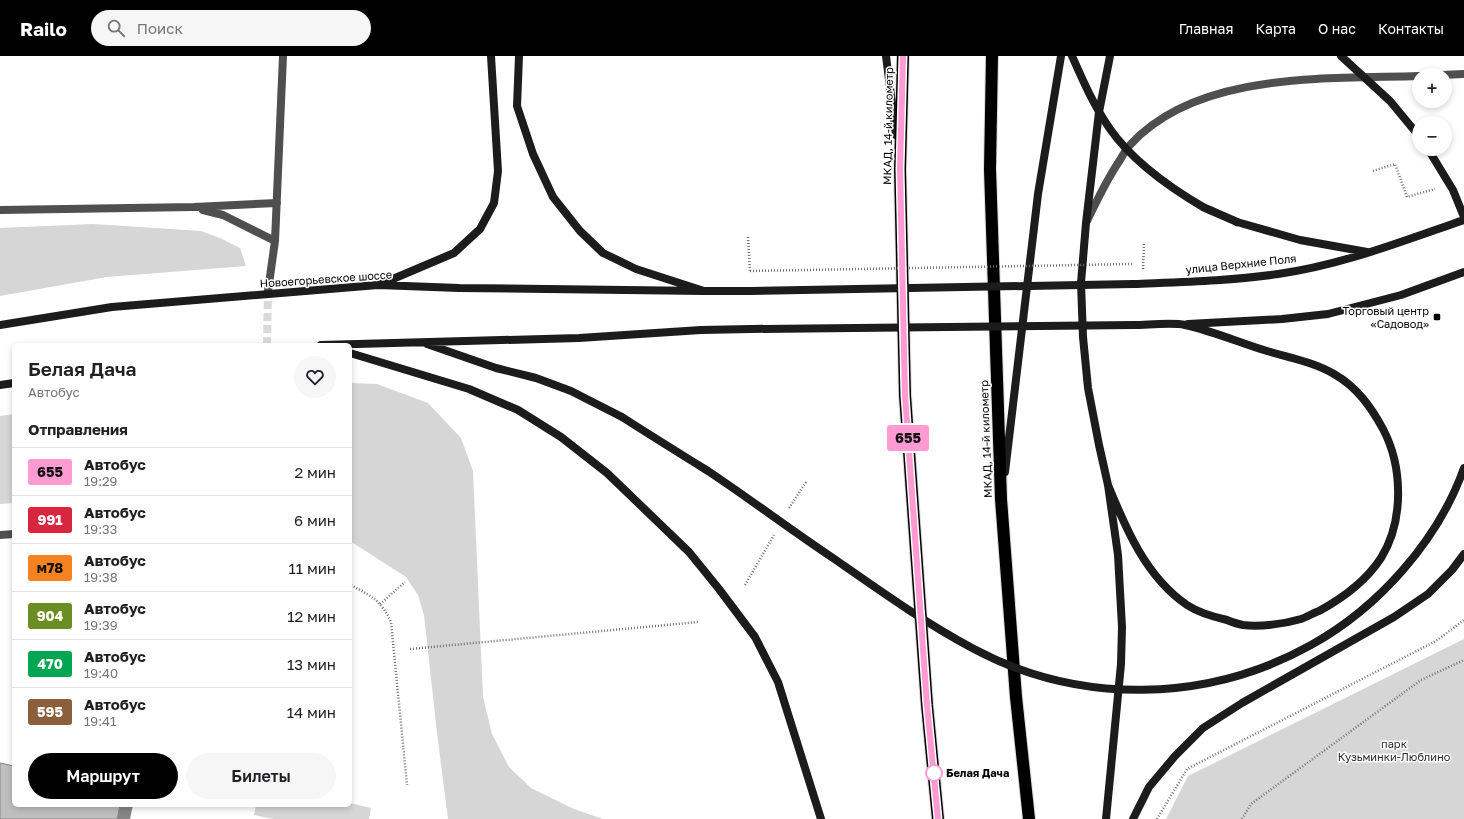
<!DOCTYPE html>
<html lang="ru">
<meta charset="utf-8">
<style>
body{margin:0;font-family:"Golos Text",sans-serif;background:#f6f6f6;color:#202124;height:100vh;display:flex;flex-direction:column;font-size:15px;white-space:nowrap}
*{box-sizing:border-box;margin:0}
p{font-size:13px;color:#757577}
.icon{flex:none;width:22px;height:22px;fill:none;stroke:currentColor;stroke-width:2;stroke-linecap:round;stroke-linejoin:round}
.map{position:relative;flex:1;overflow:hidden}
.side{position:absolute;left:12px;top:287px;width:340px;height:464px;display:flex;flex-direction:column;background:#fff;border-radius:6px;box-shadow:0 2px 6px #0003}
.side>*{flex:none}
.badge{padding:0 8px;border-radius:3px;font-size:14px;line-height:26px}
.buttons{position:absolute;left:1412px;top:12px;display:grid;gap:8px}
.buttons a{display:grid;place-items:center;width:40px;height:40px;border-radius:50%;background:#fff;box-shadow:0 2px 6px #0003;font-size:20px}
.map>.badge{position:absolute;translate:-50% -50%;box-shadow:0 0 0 2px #fff}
h2{padding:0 16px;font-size:15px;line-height:36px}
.round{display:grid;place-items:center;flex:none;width:42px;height:42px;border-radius:21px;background:#f6f6f6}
.overview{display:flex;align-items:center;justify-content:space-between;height:68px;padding:0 16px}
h1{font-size:19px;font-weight:600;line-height:30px}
.primary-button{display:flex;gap:8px;margin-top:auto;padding:8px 16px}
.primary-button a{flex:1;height:46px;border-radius:24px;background:#000;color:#fff;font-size:16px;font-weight:600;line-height:46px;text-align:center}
.primary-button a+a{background:#f6f6f6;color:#202124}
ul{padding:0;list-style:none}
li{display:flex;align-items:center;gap:12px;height:48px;padding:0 16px;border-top:1px solid #e0e0e0}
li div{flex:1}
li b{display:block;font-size:15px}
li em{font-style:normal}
li .badge{min-width:44px;font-weight:700;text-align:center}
header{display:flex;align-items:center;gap:24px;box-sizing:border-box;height:56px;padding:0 20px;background:#000;color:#fff}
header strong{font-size:19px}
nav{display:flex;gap:22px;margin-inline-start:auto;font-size:14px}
.search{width:280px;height:36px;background:#f6f6f6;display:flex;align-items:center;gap:10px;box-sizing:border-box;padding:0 14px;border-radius:22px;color:#757577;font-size:15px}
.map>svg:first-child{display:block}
.green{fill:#d6d6d6}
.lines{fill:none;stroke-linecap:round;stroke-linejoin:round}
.street-tunnel{stroke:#d9d9d9;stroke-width:8;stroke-dasharray:8 4;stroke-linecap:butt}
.highway-casing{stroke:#dbdbdb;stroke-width:14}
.path{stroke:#717171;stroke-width:2.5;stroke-dasharray:1 2;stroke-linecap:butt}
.street{stroke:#4f4f4f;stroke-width:8}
.secondary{stroke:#1c1c1c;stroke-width:8}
.highway{stroke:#000;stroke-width:12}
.path-bridge{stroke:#717171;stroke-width:2.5;stroke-dasharray:1 2;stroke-linecap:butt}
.secondary-bridge{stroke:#1c1c1c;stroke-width:8}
.shaded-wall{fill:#868686}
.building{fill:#bfbfbf;stroke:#868686}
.line-casing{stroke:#fff;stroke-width:9}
.line{stroke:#ff9ad2;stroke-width:6}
.poi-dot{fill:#000;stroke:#fff;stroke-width:1.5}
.stop-dot{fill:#fff;stroke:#ff9ad2;stroke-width:2}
.labels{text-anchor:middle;stroke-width:3;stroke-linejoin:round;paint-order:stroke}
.street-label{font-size:11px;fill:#000;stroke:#fff}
.poi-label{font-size:11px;fill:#000;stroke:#fff;text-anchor:end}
.park-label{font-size:11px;fill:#2d2d2d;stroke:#fff}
.stop-label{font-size:11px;font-weight:bold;fill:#000;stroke:#fff;text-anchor:start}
</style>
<header>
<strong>Railo</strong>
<div class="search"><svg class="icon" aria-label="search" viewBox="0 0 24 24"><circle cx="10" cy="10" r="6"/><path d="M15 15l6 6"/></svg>Поиск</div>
<nav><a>Главная</a><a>Карта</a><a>О нас</a><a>Контакты</a></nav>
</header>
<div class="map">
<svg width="1464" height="763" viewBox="0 0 1464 763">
<rect width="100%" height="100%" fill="#fff"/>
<path class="green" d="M93 168 201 175 220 182 240 192 246 210 107 221 0 240V172Z
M350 327 377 328 428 347 461 382 473 415 483 641 492 678 509 711 531 732 574 753 603 763H448L437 677 424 559 418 539 406 521 350 485Z
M14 358V447L0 448V360Z
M1464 583V763H1166L1188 720Z
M350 747 371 752 369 763H273L254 759 256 749H350Z"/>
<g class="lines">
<path class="street-tunnel" d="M267 289 268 235"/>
<g class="highway-casing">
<path id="highway" d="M903 0 900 113 905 339 927 649 938 763
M992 0 990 113 1001 443 1016 641 1029 763"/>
</g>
<path class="path" d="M1373 115 1395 108 1407 141 1435 133
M748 181 750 215
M1143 213 1144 188
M789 452 806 426
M351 529C371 540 381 544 391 566L407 729
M745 529 774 479
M380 548 405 526
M410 593 698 566
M1157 763 1187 713 1436 585 1464 564
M1242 763 1251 748 1421 624 1464 604"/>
<path class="street" d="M1442 19 1464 18
M0 154 194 151 277 147
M203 154 223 159 275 185
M1087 165C1097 144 1107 123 1120 104 1123 99 1126 93 1130 89 1197 15 1328 23 1419 20
M268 235 275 185 283 0
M0 479 14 478"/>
<path class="secondary" d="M519 0 517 50 533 98 553 141 580 175 603 197 636 213 704 235H750
M886 0 896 79
M1237 166 1300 184 1367 196
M381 228 454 197 480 173 494 147 498 115 491 0
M1133 228C1181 226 1230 225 1278 218 1342 209 1403 185 1464 164
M1188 268 1282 263 1328 258 1401 239 1464 216
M0 269 112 251 378 229 459 232 704 235
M427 288 496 312 536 322 571 335 622 361
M321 289 579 282 701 274 751 273
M350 297 469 333 518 354 561 381 607 417 689 496 719 533 755 581 778 626 821 763
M0 329 14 327
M1005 416 1038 138 1061 0
M1108 429C1126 473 1146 521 1187 549 1199 557 1214 561 1227 564 1232 566 1237 568 1243 569 1260 571 1284 568 1301 563 1307 561 1313 557 1319 555 1343 542 1366 525 1381 502 1404 465 1403 411 1383 373 1371 351 1357 331 1334 318 1314 306 1290 302 1267 295 1240 287 1213 275 1185 269 1173 266 1147 269 1134 269
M1106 763 1121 608 1122 571 1118 499 1108 429 1099 389 1088 332 1083 281 1081 227 1086 167 1099 56 1110 0
M1133 763 1149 731 1175 700 1203 672 1242 647 1394 561 1428 538 1452 514 1464 498"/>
<use href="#highway" class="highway"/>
<path class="path-bridge" d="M750 215 1133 208"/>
<path class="secondary-bridge" d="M1072 0C1083 25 1094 50 1110 73 1133 106 1169 131 1203 151 1214 156 1226 161 1237 166
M1341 0 1390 45 1419 80
M1428 93 1453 134 1464 161
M750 235 1133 228
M751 273 1134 269
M622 361C650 379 679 397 708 415 750 443 791 474 833 502 879 534 925 567 974 593 1079 649 1207 647 1311 589 1378 552 1438 485 1464 412"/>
</g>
<path class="shaded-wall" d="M120 749H133L130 763H117Z"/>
<path class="building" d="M0 707 14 710V749H120L117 763H0Z"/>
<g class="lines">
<g class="line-casing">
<path id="line" d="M903 0 900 113 905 339 927 649 938 763"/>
</g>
<use href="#line" class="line"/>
</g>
<rect class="poi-dot" x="1433" y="257" width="8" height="8" rx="2"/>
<circle class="stop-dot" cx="934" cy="717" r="8"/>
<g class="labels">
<g class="street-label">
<text transform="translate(888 70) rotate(-89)" y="4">МКАД, 14-й километр</text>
<text transform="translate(1241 208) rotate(-6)" y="4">улица Верхние Поля</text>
<text transform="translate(326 223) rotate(-4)" y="4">Новоегорьевское шоссе</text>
<text transform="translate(986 383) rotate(-92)" y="4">МКАД, 14-й километр</text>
</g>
<g class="poi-label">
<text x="1429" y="259">Торговый центр<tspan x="1429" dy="13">«Садовод»</tspan></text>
</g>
<g class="park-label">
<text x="1394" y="692">парк<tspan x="1394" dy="13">Кузьминки-Люблино</tspan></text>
</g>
<g class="stop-label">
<text x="946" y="721">Белая Дача</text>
</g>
</g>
</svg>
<div class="buttons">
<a>+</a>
<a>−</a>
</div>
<b class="badge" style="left:908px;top:382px;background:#ff9ad2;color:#111">655</b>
<section class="side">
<div class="overview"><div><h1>Белая Дача</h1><p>Автобус</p></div><a class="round"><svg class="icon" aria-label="heart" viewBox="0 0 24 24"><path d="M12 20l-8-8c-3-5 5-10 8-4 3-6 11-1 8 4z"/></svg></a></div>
<h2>Отправления</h2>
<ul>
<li><span class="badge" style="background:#ff9ad2;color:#111">655</span><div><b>Автобус</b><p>19:29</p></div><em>2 мин</em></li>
<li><span class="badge" style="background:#d7263d;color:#fff">991</span><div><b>Автобус</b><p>19:33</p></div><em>6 мин</em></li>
<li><span class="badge" style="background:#f58220;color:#111">м78</span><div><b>Автобус</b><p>19:38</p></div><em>11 мин</em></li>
<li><span class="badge" style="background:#6b8e23;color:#fff">904</span><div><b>Автобус</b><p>19:39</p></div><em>12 мин</em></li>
<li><span class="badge" style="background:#00a651;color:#fff">470</span><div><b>Автобус</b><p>19:40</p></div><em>13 мин</em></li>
<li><span class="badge" style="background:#8b5e3c;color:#fff">595</span><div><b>Автобус</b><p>19:41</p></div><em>14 мин</em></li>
</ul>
<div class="primary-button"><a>Маршрут</a><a>Билеты</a></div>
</section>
</div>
